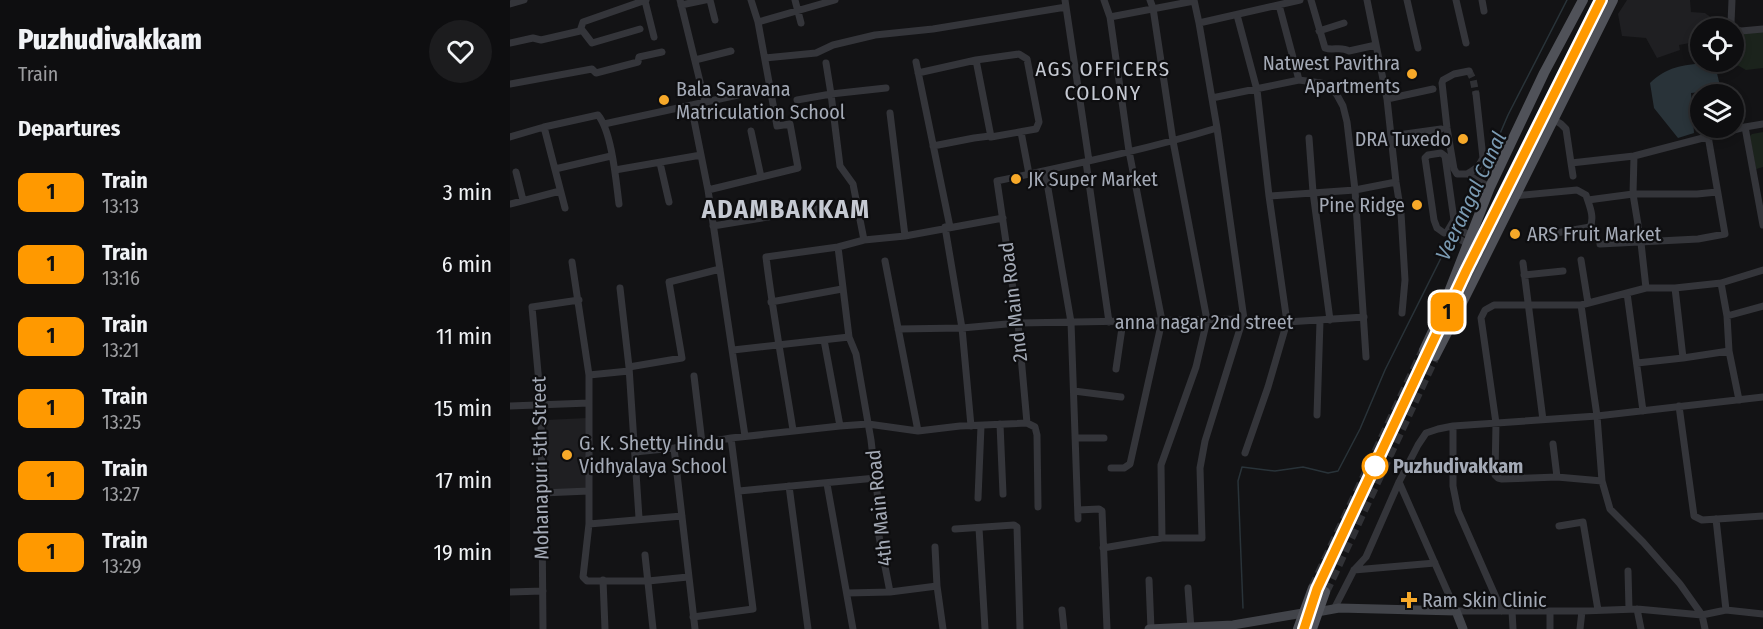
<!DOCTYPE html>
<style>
body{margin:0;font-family:"Fira Sans Condensed",sans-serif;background:#1c1c1e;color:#f1f3f6;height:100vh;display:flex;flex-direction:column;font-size:22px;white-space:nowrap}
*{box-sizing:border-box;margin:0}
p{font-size:20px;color:#9b9c9f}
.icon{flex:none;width:33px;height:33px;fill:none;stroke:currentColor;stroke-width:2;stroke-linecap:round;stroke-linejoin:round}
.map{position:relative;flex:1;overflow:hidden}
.side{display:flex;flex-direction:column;background:#0e0e10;width:510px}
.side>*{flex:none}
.badge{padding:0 12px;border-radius:9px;font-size:21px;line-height:39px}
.controls{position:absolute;left:1180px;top:18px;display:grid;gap:12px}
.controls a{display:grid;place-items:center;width:54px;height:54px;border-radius:50%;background:#0e0e10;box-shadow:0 3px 9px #0003,0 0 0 2px #2e2e30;font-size:30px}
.map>.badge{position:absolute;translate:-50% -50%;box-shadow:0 0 0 3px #fff}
h2{padding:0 18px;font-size:22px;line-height:54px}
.round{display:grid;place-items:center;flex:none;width:63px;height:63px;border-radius:32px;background:#1c1c1e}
.summary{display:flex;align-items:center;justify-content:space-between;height:102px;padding:0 18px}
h1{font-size:28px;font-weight:800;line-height:45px}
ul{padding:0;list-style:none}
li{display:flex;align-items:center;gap:18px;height:72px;padding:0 18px}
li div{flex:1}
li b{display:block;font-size:22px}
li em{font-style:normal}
li .badge{min-width:66px;font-weight:700;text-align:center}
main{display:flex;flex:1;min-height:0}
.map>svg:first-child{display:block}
.built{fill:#1f1f22}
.green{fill:#1b231c}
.water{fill:#293339}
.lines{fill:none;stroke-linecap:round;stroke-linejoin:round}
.stream{stroke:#293339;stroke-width:1.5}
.street-tunnel{stroke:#303135;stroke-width:7;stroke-dasharray:7 3.5;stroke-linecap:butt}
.primary-tunnel{stroke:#303135;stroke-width:10;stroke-dasharray:10 5;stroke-linecap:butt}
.street{stroke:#34353a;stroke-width:7}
.secondary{stroke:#42444a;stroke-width:9}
.primary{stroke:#505259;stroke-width:10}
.rail-casing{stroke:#47494f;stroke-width:4}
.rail{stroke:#0e0e10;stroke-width:1.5;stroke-dasharray:4.5;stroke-linecap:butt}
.line-casing{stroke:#fff;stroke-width:14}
.line{stroke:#f90;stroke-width:9}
.poi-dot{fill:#f7a929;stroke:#0e0e10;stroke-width:2}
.stop-dot{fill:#fff;stroke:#f90;stroke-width:3}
.labels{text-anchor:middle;stroke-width:4.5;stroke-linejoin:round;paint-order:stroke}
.poi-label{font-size:20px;fill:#a4aab6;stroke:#0e0e10;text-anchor:start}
.street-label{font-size:20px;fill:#a4aab6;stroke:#0e0e10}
.stop-label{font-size:20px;font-weight:bold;fill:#a4aab6;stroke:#0e0e10;text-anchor:start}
.neighbourhood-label{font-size:21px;letter-spacing:1.5px;fill:#c5c9d2;stroke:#0e0e10}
.water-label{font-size:21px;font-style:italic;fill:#7a9ab2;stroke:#0e0e10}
.district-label{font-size:26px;font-weight:bold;letter-spacing:1.5px;fill:#c5c9d2;stroke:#0e0e10}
</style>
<main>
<section class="side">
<div class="summary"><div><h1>Puzhudivakkam</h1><p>Train</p></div><a class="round"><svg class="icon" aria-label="heart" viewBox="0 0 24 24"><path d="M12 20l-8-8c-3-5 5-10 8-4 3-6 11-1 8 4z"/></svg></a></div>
<h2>Departures</h2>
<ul>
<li><span class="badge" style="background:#f90;color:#111">1</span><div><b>Train</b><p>13:13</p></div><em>3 min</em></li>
<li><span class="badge" style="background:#f90;color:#111">1</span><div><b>Train</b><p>13:16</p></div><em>6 min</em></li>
<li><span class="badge" style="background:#f90;color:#111">1</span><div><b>Train</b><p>13:21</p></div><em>11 min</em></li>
<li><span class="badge" style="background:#f90;color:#111">1</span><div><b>Train</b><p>13:25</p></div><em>15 min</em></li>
<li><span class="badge" style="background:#f90;color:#111">1</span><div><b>Train</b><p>13:27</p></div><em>17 min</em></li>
<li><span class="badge" style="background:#f90;color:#111">1</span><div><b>Train</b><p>13:29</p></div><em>19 min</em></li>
</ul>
</section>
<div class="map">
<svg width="1253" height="629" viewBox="0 0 1253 629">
<rect width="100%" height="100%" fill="#131315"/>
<path class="built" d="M1117 0H1180L1181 12 1195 13 1206 21 1207 28H1191V41L1169 45 1170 50 1147 58 1136 38 1112 36 1108 14Z
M77 418 79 490H38L36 420Z"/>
<path class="green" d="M1253 31V68L1236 70 1222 62H1224V34Z
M1253 132V167L1246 169 1240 136 1242 134Z"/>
<path class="water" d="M1195 63 1205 65 1211 90 1181 93 1184 133 1168 138 1144 108 1140 83C1156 67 1173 65 1195 63Z"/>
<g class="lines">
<path class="stream" d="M971 178 998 115 1057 0
M948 224 969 183
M733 608 728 481 732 467 765 471 793 467 818 473 828 471 850 429 875 370 942 236"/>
<path class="street-tunnel" d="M959 71 963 79 966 94"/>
<path class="primary-tunnel" d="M803 588 914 350
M815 592 925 356"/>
<path class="street" d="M170 0 195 102
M200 0 205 20
M285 0 291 23
M555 0 579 161
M594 0 600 17 619 151 652 321 620 464 614 468H601
M640 0 643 8 663 141 697 320 686 367 651 465 652 538
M684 0 689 23 707 128 734 319
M801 0 815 48C823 51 831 46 839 51L866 45
M857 0 877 99 886 182 891 213 895 280 892 313
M897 0 908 48
M946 0 956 43
M972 0 974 11
M1222 0 1221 23 1222 28 1231 31 1253 29
M135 1 144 37
M0 4 14 0
M171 5 195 0
M769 5 789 80
M727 15 747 90 759 196 777 322 758 387 735 453
M600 17 684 1
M248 22 325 0
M689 23 790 0
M72 30 82 43 130 29
M809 31 834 23
M0 43 23 38 31 40 70 31 73 22 136 0
M255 58 306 53 323 45 365 35 423 29 556 7
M185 60 221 51
M406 62 440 227
M959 71 944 74 933 80 932 83 937 128 944 169 947 174H957L962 171 968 167 973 158 966 94
M408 73 466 60 509 54 517 59 529 122 526 129 481 137 466 60
M0 84 82 69 86 73 128 62 129 57 152 52
M702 98 789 80 811 83 821 88 827 95 833 106 837 122 845 190 856 357
M877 99 923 89
M287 100 321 94 316 63
M181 105 198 190 235 436
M380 113 395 236
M1043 119 1051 124 1056 129 1061 163 1124 156 1235 127 1253 124
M94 124 228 95
M34 127 55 208
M1235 127 1253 225
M241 131 251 177
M511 132 519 174
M881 136 931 129
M0 137 34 127 88 115C102 132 106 181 109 204
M799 138 803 192 820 320
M423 146 464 138 480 136
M931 153 935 156 944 220 937 232 934 233 927 228 924 220 915 158 918 155Z
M1124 156 1123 194 1131 243 1136 288
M576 162 599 322
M150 163 159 202
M1061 163 1063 176
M45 169 101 156
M105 170 191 155
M535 171 561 322 568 519
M6 172 13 200
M958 174 966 180 980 187
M198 190 288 168 280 124 267 126 248 22 241 0
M759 196 845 190 886 182
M1004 196 1067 190 1076 195C1079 205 1085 217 1080 227L1029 236
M1078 200 1123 194H1187L1207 192
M0 204 50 191
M942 225 961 236
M203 226 313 208
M435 227 452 328 461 426
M937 232 958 244
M354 240 343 184 330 166 321 94 376 88
M1090 244 1188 239 1215 234 1198 136
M328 247 339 337 346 354 361 440 369 509V536L380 592
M1071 260 1078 303
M375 261 408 431
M62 262 79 375V524L73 577 77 581H138L178 577
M1013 263 1033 420
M1014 275 1053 271
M1211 283 1217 316 1219 351 1229 400
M110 288 119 367 129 518
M1165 288 1173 358
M1117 293 1133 411
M261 302 332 289
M1071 305 1087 416 1092 481 1100 509 1133 542 1170 584 1192 615 1195 629
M1217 316 1253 306
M388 329 452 328 508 323 733 319 777 322 854 317
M314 340 330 426
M223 350 339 337
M1127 363 1173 358 1219 351
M119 367 172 358 159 282 210 269
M606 369 613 321
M79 375 119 371
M184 376 192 443
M564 391 611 397
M0 406 79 403
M1169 406 1184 516 1192 520 1253 516
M807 415 810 321
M517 423 508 323 487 181C561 165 635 150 707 128
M490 424 493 494
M943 426V486L948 511 992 611
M283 430C274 373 263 315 256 257L328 247 354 240 395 236 493 218
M566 438H594
M1043 444 1047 477
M164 448 185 629
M125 452 164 448 221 438 330 426 358 424 408 431 450 426 517 423 525 427 527 435 528 507
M1092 481 1047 477 992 479 988 478 985 475 986 423 971 318 975 310 984 305H1071L1136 288H1165L1211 283 1253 270
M889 482 946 611H1072L1127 609 1192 615 1216 610 1253 614
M317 484 343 629
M279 486 298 629
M229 491 366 478
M32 493 79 491
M468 498 471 426
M568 510 589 509 592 511 597 629
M1206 519 1216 610
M79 524 172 516
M1049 526 1073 522 1088 610
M469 528 475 629
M445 529 504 525 507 527 510 629
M425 547 427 586 433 629
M593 548 652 538H692L690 468 695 441 733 319
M135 555 143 629
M844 570 925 563
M1118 571 1119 609
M93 580 95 629
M639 580 641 629
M678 588 681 629
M0 592 33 591
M337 593 380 592 427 586
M824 609 844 570 856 557 889 482 908 445 916 433 928 429 943 426 1087 416 1253 397
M1127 609 1131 629
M552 610 554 629
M1002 611 1003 629
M183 617 243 609 221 438
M33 629 31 405 22 307 69 300
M1040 629V611
M1070 629 1072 611"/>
<path class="secondary" d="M807 612 829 608 946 611 953 629
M639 629 723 625 793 613"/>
<path class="primary" d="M914 350 928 320 980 187 1034 73 1073 0
M925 356 941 325 1103 0
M788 629 803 588
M802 629 815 592"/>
<g class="rail-casing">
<path id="rail" d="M799 629 812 591 922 354 1097 0"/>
</g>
<use href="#rail" class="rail"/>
</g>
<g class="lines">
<g class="line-casing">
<path id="line" d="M794 629 807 589 956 271 1091 0"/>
</g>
<use href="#line" class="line"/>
</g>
<g class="poi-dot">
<circle cx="902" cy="74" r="6"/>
<circle cx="154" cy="100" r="6"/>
<circle cx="953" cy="139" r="6"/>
<circle cx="506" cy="179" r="6"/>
<circle cx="907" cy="205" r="6"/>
<circle cx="1005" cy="234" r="6"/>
<circle cx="57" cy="455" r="6"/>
<path d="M896 591h6v6h6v6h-6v6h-6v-6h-6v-6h6z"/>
</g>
<circle class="stop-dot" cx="865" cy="466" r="12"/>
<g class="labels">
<g class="poi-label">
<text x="890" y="70" text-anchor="end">Natwest Pavithra<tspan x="890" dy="23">Apartments</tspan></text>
<text x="166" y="96">Bala Saravana<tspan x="166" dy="23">Matriculation School</tspan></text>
<text x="941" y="146" text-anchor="end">DRA Tuxedo</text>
<text x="518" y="186">JK Super Market</text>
<text x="895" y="212" text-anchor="end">Pine Ridge</text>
<text x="1017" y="241">ARS Fruit Market</text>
<text x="69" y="450">G. K. Shetty Hindu<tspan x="69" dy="23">Vidhyalaya School</tspan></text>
<text x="912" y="607">Ram Skin Clinic</text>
</g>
<g class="street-label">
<text transform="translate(503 302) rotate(-97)" y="7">2nd Main Road</text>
<text x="694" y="329">anna nagar 2nd street</text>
<text transform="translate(30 468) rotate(-91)" y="7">Mohanapuri 5th Street</text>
<text transform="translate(369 508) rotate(-96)" y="7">4th Main Road</text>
</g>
<g class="stop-label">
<text x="883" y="473">Puzhudivakkam</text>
</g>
<g class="neighbourhood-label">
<text x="593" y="76">AGS OFFICERS<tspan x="593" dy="24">COLONY</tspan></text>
</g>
<g class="water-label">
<text transform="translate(961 196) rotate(-65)" y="7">Veerangal Canal</text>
</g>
<g class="district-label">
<text x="276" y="218">ADAMBAKKAM</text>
</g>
</g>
</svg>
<div class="controls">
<a><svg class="icon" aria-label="locate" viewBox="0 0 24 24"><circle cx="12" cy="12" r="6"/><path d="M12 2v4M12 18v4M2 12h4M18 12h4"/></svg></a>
<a><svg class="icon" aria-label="layers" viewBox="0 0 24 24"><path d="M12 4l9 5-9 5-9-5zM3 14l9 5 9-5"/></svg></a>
</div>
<b class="badge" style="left:937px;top:312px;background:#f90;color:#111">1</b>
</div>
</main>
